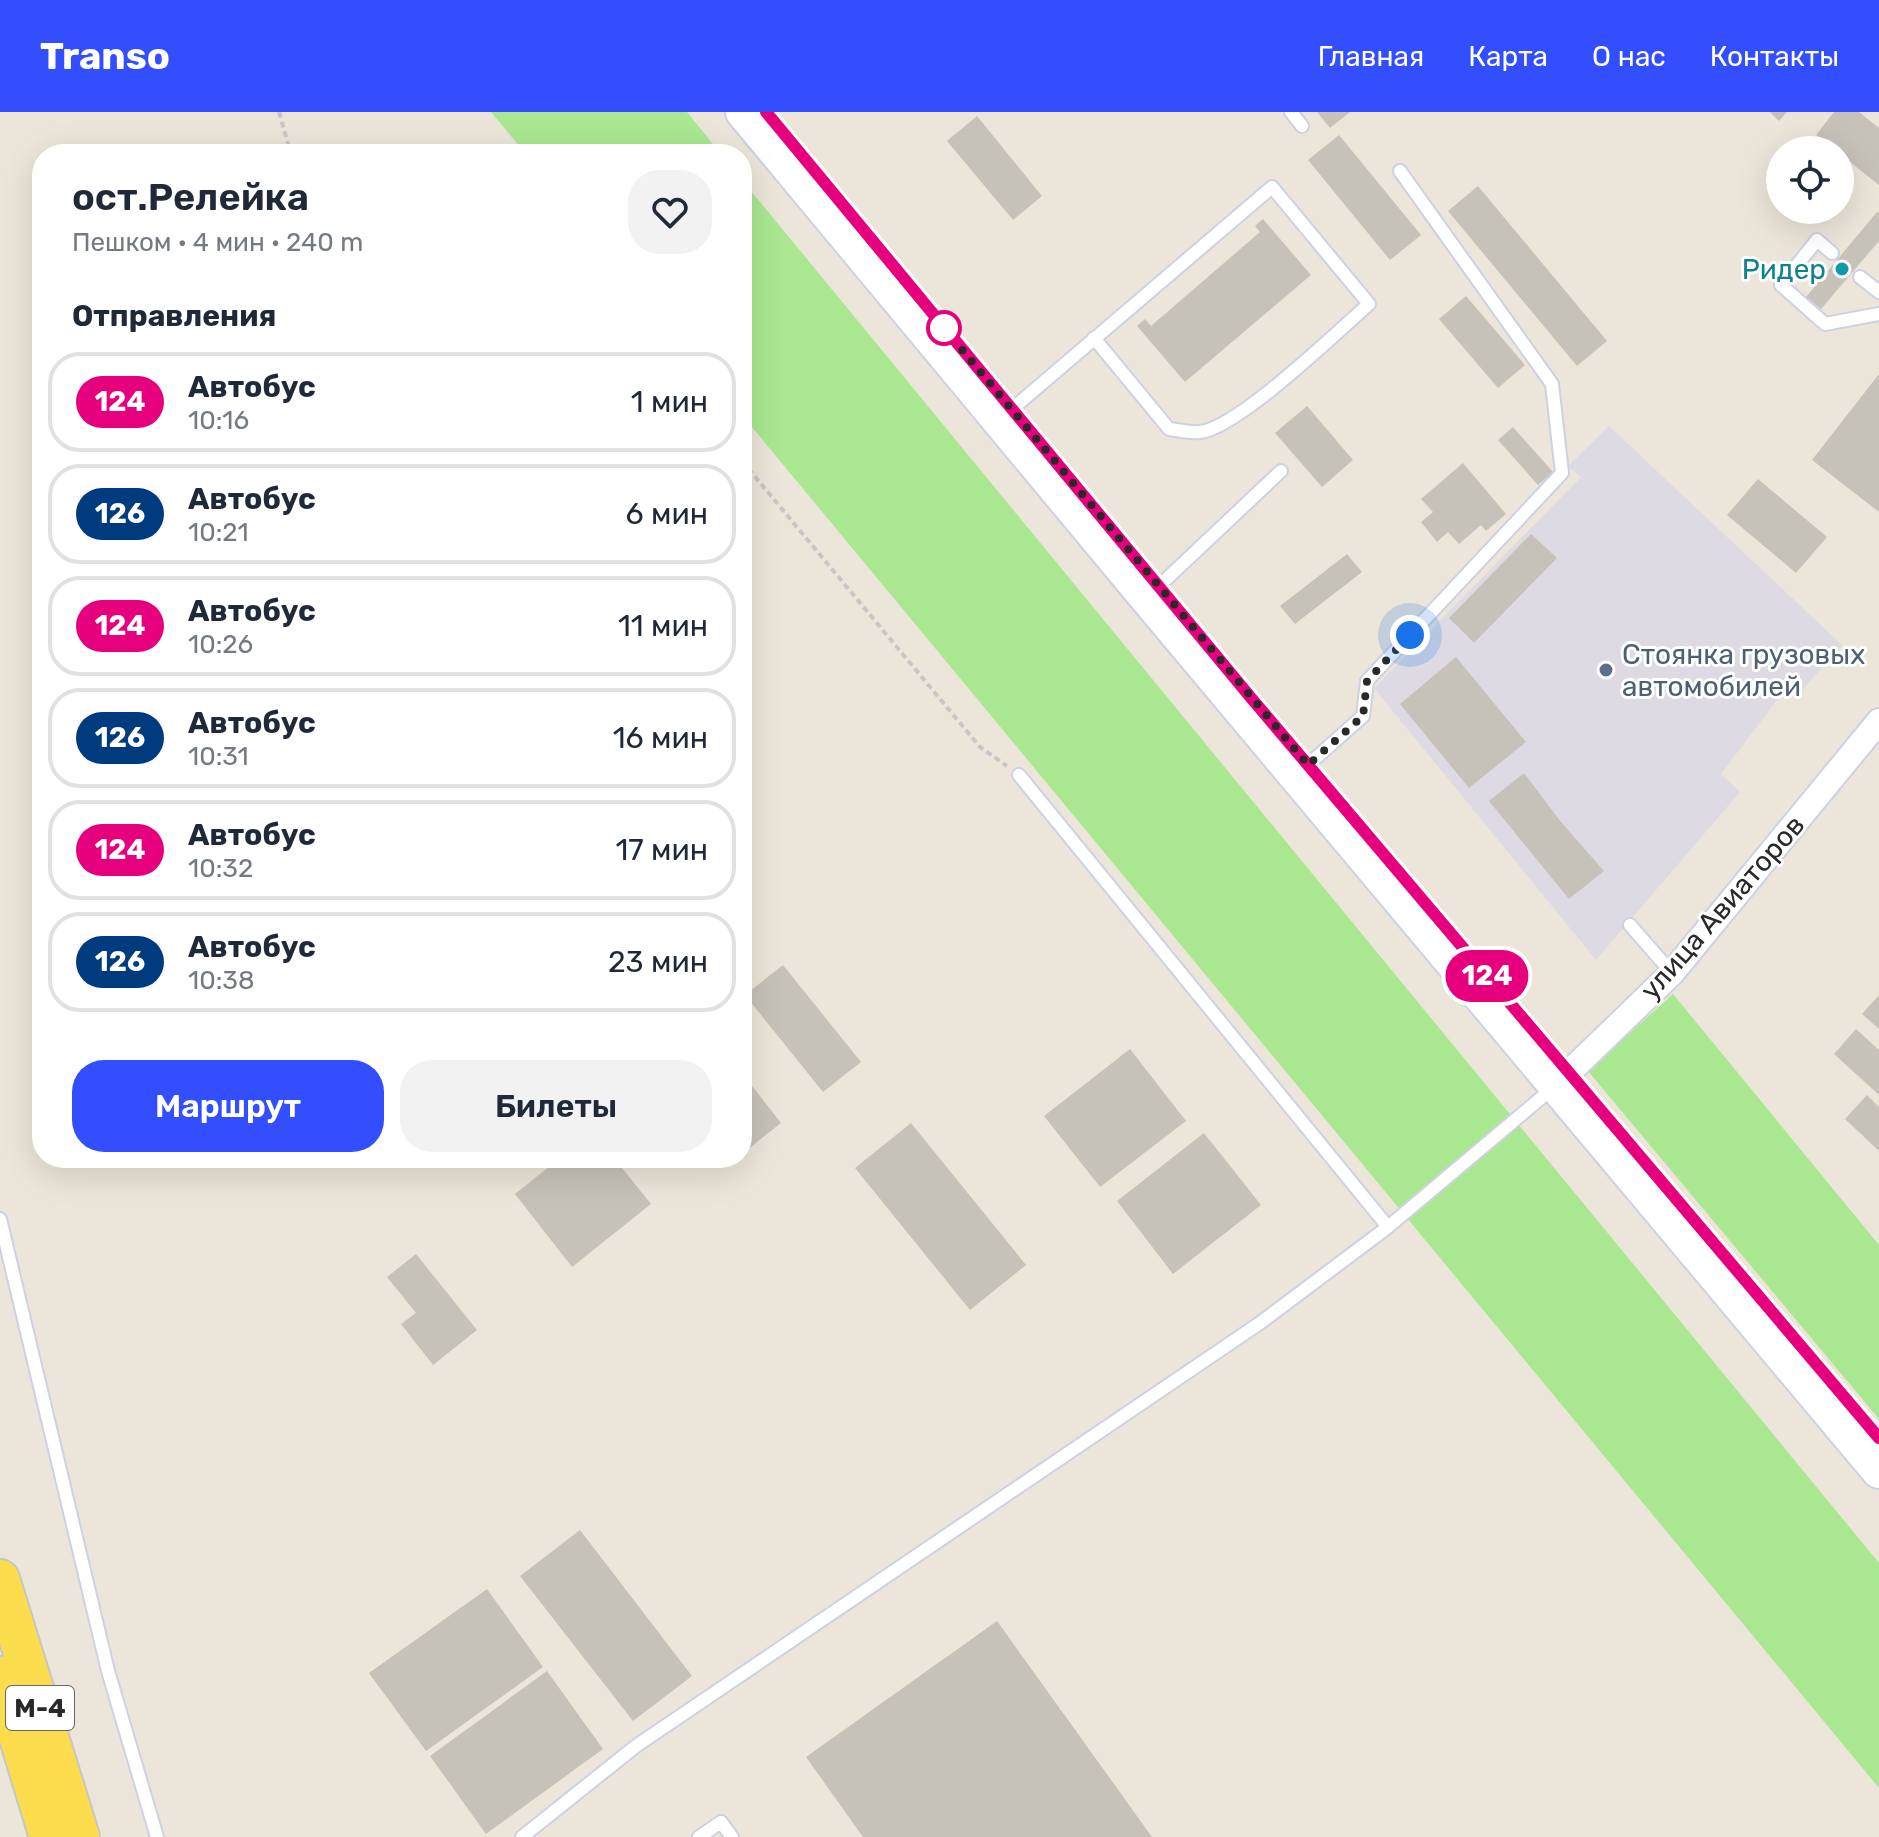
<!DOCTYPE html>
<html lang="ru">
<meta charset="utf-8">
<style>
body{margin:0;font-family:Rubik,sans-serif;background:#f2f2f3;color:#1f2937;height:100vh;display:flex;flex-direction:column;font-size:30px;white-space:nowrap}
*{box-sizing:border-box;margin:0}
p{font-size:26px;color:#747a83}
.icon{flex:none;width:44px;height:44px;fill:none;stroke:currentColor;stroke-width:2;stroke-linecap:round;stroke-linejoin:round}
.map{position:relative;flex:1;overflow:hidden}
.details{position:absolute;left:32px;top:32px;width:720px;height:1024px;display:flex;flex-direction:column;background:#fff;border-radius:32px;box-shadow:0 8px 32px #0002}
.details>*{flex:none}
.badge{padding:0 16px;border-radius:26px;font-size:28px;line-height:52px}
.fabs{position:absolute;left:1766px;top:24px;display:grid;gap:16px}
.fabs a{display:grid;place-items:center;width:88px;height:88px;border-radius:50%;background:#fff;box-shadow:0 8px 32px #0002;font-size:40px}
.you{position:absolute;width:40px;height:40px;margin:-20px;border:6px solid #fff;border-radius:50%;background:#1a73e8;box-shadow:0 0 0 12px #1a73e833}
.map>.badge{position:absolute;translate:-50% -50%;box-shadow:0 0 0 4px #fff}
h2{padding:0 40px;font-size:30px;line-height:72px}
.round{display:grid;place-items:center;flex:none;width:84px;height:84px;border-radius:32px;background:#f2f2f3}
.head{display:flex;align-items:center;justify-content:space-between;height:136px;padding:0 40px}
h1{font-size:38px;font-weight:600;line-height:60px}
.action{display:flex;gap:16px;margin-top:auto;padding:16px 40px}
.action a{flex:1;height:92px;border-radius:32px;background:#334eff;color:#fff;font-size:32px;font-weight:600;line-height:92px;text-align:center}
.action a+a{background:#f2f2f3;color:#1f2937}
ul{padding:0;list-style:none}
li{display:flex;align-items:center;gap:24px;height:100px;margin:0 16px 12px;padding:0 24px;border:4px solid #e0e1e3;border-radius:32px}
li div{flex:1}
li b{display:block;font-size:30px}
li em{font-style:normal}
li .badge{min-width:88px;font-weight:700;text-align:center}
header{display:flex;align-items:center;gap:48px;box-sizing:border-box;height:112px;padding:0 40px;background:#334eff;color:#fff}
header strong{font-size:38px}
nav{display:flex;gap:44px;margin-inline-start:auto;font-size:28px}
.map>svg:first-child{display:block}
.industrial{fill:#dddae4}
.green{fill:#a9e890}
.building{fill:#c7c2b9}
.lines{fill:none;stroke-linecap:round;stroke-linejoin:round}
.lane-casing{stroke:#ced1e3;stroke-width:16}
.street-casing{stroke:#ced1e3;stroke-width:28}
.secondary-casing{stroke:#ced1e3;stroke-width:38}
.primary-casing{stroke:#c7c7c7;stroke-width:42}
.path{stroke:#c7c7c7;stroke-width:4;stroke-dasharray:6 4;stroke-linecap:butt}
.lane{stroke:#fff;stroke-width:12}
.street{stroke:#fff;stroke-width:24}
.secondary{stroke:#fff;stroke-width:34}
.primary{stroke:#fcdd4e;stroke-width:38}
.line-casing{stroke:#fff;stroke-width:18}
.line{stroke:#e6007e;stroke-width:12}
.walk{stroke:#292929;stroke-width:8;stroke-dasharray:0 14.4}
.culture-dot{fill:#0f9aa8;stroke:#fff;stroke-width:3}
.stop-dot{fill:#fff;stroke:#e6007e;stroke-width:4}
.service-dot{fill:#5c6f8a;stroke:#fff;stroke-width:3}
.labels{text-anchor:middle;stroke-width:6;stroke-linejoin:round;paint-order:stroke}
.shield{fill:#fff;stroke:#696969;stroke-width:2}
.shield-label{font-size:26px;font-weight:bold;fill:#292929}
.culture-label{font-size:28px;fill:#0d838f;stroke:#fff;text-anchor:end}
.service-label{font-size:28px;fill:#4e5e75;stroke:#fff;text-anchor:start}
.street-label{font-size:28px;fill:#292929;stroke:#fff}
</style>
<header>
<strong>Transo</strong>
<nav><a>Главная</a><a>Карта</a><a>О нас</a><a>Контакты</a></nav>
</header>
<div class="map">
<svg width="1879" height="1725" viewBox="0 0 1879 1725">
<rect width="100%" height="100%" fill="#ece5d9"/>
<path class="industrial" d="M1609 314 1842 533 1796 585 1786 576 1721 662 1740 680 1596 848 1374 576 1581 365 1568 354Z"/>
<path class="green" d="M491 0H687L721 42H526Z
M742 68 1879 1451V1676L742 303Z
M1673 882 1879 1133V1307L1588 959Z"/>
<path class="building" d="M1317 0H1350L1330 16Z
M1770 0H1787L1779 9Z
M1834 0H1859L1879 16V73L1840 42V38H1834L1816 23Z
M977 4 1042 84 1013 108 947 29Z
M1339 23 1421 123 1390 148 1308 48Z
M1478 74 1607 229 1577 254 1448 99Z
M1877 100 1879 101V129L1821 197 1806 185Z
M1263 107 1311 163 1185 270 1137 214 1145 207 1151 214 1260 120 1255 114Z
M1466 184 1525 253 1498 276 1439 207Z
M1879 262V400L1812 348Z
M1307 294 1353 348 1322 375 1275 321Z
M1513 315 1553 360 1538 373 1498 328Z
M1463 351 1506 402 1486 419 1481 413 1459 432 1448 420 1437 430 1421 410 1433 400 1421 387Z
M1758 367 1827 425 1796 461 1727 403Z
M1531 422 1557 446 1474 531 1449 506Z
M1347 442 1362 460 1295 512 1280 494Z
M1456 545 1526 630 1469 676 1400 592Z
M1524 661 1561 710 1604 759 1569 787 1489 689Z
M783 853 861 950 823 980 745 883Z
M1879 883V917L1862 902Z
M1856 917 1879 938V983L1834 942Z
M1130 937 1186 1009 1100 1075 1044 1004Z
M742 961 781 1011 742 1042Z
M1867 983 1879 995V1039L1845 1007Z
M911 1011 1026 1153 970 1198 855 1056Z
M1204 1021 1261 1093 1173 1162 1117 1089Z
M560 1046H614L651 1092 572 1155 515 1082Z
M416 1142 477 1218 433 1253 401 1212 416 1201 387 1165Z
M580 1418 692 1564 633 1609 520 1464Z
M487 1477 543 1555 426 1639 369 1561Z
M997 1509 1152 1725H863L806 1645Z
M547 1559 603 1637 486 1722 430 1644Z"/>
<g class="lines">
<g class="lane-casing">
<path id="lane" d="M1291 0 1302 14
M1832 141 1817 128 1781 173 1825 212 1879 202
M1860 165 1879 180
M1011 298 1272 75 1369 192C1337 220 1238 316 1200 320 1191 321 1178 318 1169 317L1094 226
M1158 475 1281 359
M1308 653 1363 604 1367 569 1562 361 1552 272 1400 59
M1019 663 1388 1115
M1630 813 1672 861
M0 1107 108 1559 157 1725
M522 1725 636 1634 1260 1211 1388 1115 1554 975
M699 1725 721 1710 732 1725"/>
</g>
<g class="street-casing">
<path id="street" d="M1556 973 1672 861 1879 609"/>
</g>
<g class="secondary-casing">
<path id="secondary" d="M743 0 1147 486 1879 1359"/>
</g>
<g class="primary-casing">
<path id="primary" d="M0 1467 80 1725
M0 1564 49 1725"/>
</g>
<path class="path" d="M279 0 291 42
M742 349 980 635 1007 654"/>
<use href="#lane" class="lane"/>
<use href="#street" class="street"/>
<use href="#secondary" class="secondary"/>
<use href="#primary" class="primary"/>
</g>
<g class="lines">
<g class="line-casing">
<path id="line" d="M766 0 1252 587 1879 1326"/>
</g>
<use href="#line" class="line"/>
<path class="walk" d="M944 216 1308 653 1363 604 1367 569 1410 523"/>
</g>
<circle class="culture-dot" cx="1842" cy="157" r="8"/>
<circle class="stop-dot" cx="944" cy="216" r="16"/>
<circle class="service-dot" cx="1606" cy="558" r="8"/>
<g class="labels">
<rect class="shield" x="6" y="1574" width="68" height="44" rx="6"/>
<g class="shield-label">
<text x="40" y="1605">М-4</text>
</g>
<g class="culture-label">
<text x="1826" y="167">Ридер</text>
</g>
<g class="service-label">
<text x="1622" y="552">Стоянка грузовых<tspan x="1622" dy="32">автомобилей</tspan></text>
</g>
<g class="street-label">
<text transform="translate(1722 795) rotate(-49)" y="10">улица Авиаторов</text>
</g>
</g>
</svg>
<div class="fabs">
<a><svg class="icon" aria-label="locate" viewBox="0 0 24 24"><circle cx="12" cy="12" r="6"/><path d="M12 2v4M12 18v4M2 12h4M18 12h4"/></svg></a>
</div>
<div class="you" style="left:1410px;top:523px"></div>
<b class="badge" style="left:1487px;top:864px;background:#e6007e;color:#fff">124</b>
<section class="details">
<div class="head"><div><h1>ост.Релейка</h1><p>Пешком · 4 мин · 240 m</p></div><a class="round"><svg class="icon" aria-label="heart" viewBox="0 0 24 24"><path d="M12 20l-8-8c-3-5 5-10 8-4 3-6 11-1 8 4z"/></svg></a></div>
<h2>Отправления</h2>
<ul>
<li><span class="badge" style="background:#e6007e;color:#fff">124</span><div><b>Автобус</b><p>10:16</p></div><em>1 мин</em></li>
<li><span class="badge" style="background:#003b80;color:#fff">126</span><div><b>Автобус</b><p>10:21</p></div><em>6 мин</em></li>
<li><span class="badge" style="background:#e6007e;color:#fff">124</span><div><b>Автобус</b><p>10:26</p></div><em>11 мин</em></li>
<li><span class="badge" style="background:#003b80;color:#fff">126</span><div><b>Автобус</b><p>10:31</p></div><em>16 мин</em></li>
<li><span class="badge" style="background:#e6007e;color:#fff">124</span><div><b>Автобус</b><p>10:32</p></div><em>17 мин</em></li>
<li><span class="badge" style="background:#003b80;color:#fff">126</span><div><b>Автобус</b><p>10:38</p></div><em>23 мин</em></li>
</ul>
<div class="action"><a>Маршрут</a><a>Билеты</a></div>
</section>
</div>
